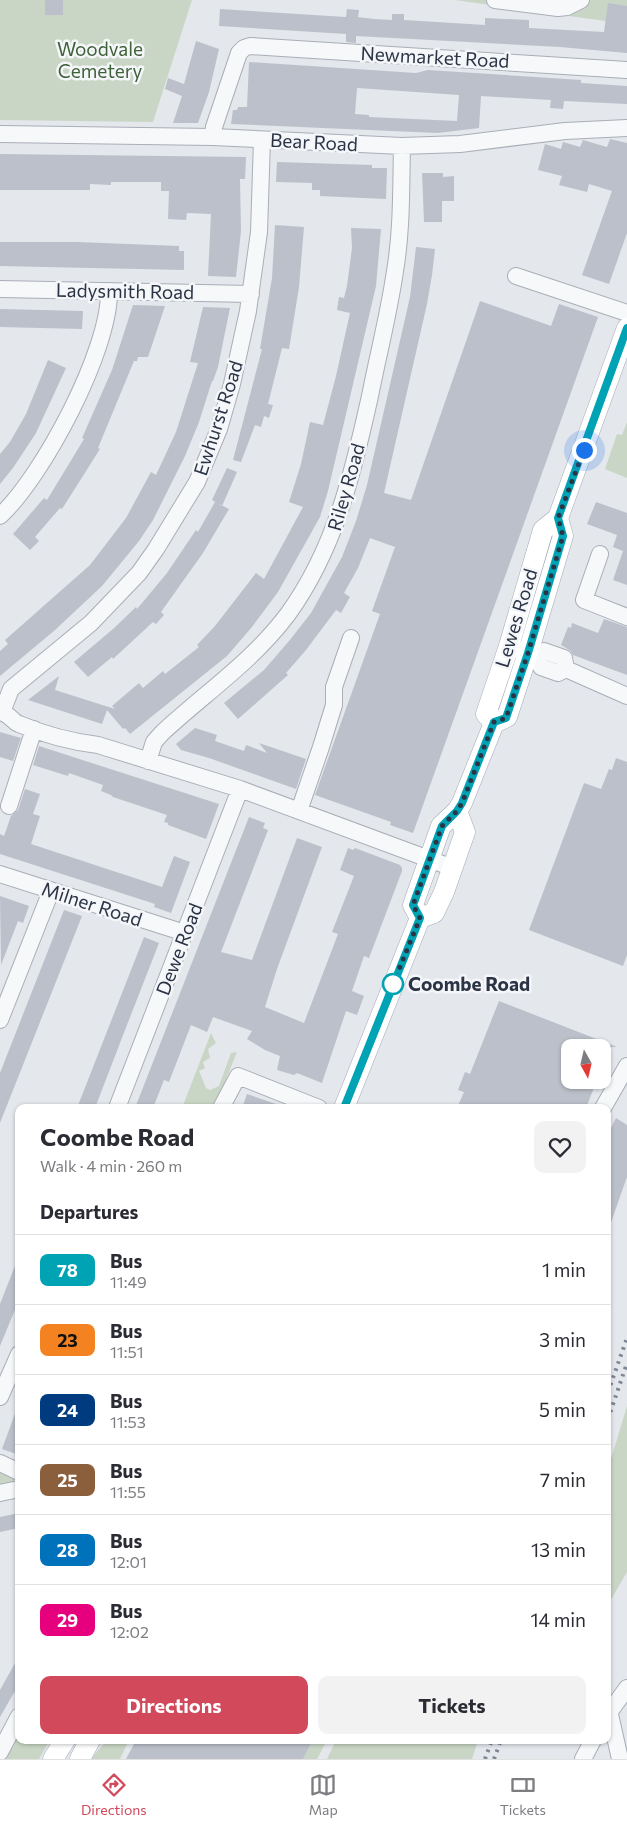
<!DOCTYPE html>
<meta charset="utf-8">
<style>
body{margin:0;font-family:Commissioner,sans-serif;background:#f2f2f3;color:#2b2b33;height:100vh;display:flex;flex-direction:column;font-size:19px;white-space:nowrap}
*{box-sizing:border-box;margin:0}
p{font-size:16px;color:#7c7c81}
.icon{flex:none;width:28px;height:28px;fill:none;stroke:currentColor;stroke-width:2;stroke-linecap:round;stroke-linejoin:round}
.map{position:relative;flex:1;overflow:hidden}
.sheet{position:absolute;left:15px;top:1104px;width:596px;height:640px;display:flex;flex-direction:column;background:#fff;border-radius:10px;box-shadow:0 1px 4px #0004}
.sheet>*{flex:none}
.badge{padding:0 10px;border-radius:8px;font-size:18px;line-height:32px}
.needle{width:32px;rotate:172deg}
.buttons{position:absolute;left:561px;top:1039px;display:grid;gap:10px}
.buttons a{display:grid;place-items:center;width:50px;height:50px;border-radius:10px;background:#fff;box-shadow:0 1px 4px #0004;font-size:25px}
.you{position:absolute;width:25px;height:25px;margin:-12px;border:4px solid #fff;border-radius:50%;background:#1a73e8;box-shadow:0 0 0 8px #1a73e833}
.map>.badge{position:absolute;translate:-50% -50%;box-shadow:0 0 0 2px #fff}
h2{padding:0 25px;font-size:19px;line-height:45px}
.round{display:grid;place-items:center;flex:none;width:52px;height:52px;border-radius:10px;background:#f2f2f3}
.overview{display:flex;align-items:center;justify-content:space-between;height:85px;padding:0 25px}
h1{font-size:24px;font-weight:700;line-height:38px}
.primary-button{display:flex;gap:10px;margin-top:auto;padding:10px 25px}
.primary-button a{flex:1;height:58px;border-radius:10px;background:#d1495b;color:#fff;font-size:20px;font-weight:700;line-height:58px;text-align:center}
.primary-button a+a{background:#f2f2f3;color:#2b2b33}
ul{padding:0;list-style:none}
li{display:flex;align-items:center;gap:15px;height:70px;padding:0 25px;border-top:1px solid #e1e1e2}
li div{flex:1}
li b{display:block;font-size:19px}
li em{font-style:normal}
li .badge{min-width:55px;font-weight:700;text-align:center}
.tab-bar{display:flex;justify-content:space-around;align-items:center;height:70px;border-top:1px solid #e1e1e2;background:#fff;font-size:14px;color:#7c7c81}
.tab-bar a{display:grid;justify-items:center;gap:2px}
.tab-bar .on{color:#d1495b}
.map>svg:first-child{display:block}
.green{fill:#c9d6c5}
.building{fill:#bbc0ca;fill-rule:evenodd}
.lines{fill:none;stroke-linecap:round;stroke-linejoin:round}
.minor-casing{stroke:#a9aeb7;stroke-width:18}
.major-casing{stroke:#a3abb8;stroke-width:21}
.minor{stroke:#f7f8fa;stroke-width:16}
.major{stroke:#fff;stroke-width:20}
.rail{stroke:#7d8696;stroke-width:4;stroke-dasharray:2.5 5;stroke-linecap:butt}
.line-casing{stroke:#fff;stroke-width:11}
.line{stroke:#00a3b4;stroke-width:8}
.walk{stroke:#2b3445;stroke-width:5;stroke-dasharray:0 9}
.stop-dot{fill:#fff;stroke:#00a3b4;stroke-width:2.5}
.labels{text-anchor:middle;stroke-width:5;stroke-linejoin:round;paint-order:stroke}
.park-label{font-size:19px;fill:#3f6138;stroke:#f4f6f9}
.street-label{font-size:19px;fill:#2b3445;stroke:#f4f6f9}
.stop-label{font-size:19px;font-weight:bold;fill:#2b3445;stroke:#f4f6f9;text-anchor:start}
</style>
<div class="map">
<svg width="627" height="1759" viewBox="0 0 627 1759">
<rect width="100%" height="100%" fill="#e4e7ec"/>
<path class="green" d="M0 0H192L153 122 0 120Z
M455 0H627V24Z
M627 422V478L605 469 617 434 622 435Z
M211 1033 216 1043 208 1049 210 1058 203 1062 205 1068 199 1071 206 1088 210 1090 219 1086 231 1053 237 1052 218 1099 210 1107 182 1108Z
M627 1406V1572L608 1605V1469Z
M0 1473 19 1482 0 1488Z
M19 1726V1740H50L39 1759H4V1756Z
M107 1740H129L120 1759H91Z
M313 1740H327L317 1759H303Z
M336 1740H478L472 1759H327Z"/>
<path class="building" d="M45 0H63V15H45Z
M608 3 627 6V53L560 47 356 36V43L346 42V34L219 26 220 9 346 17 347 9 359 10 358 17 374 19 392 20V14H404V20L485 25V18L529 20V28L604 32Z
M196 41 219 49 209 92 198 123H173L182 96 165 89 168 78 184 84Z
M249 62 416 73 428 70 581 80V83L627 86V104L564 101 563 109 550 108 551 100 481 96 479 128 438 133 231 124 233 110H237L238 107H247ZM357 88 459 95 457 121 369 117V115L355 114Z
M610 139 627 143V233L609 284 582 275 612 191 589 184 587 192 559 185 562 176 538 170 545 144 561 149 563 142 580 147 583 140 607 147Z
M0 154 246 157 245 179H240L241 231 236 277 208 276 211 214 187 213 186 220 168 219 169 191H161V182H111V185L90 184V190H0Z
M277 162 372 165V168H387L386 199 320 196V190H312V183L276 182Z
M422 173H443V177L454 176V201H442V222H424Z
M275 225 304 227 299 287 289 349 282 348 268 404 273 405 269 418 264 416 261 427 255 425 241 462 233 460 262 349H260L272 278Z
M351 228 381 229 376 286 328 491 320 517 278 592 252 627 227 656 130 734 125 728 123 729 107 710 102 724 28 700 59 676 55 690 115 709 112 706 139 683 143 688 163 671 165 674 199 647 197 645 215 626 256 573 264 579 303 507 289 502 301 464 310 422 323 425 336 376 350 313 337 310 339 297 344 298 347 286 352 248Z
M0 242H77L179 246V251H184V270L0 266Z
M416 247 435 249 432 275 427 304 384 493 411 500 480 301 551 326 559 304 598 317 413 833 390 825 391 822 315 795 380 614 372 611 395 547 370 538 358 568 344 593 350 597 346 604 341 613 336 610 306 650 286 673 288 675 238 719 224 703 264 670 289 641 311 613 342 557 356 521 367 485 410 297Z
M133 305 165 306 148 357H138L137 361H134L98 448 100 449 62 509 60 508 35 537 39 541 30 550 13 534 44 498 47 500 84 439 82 438 112 370Z
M203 307 230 308 218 367 213 381H212L199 422 185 456 153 520 139 541 102 586 55 630 0 676V651L8 644 5 640 90 565 126 518 151 472 156 475 176 432 198 363 190 362Z
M0 309 83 311 82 329 0 327Z
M48 360 66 368 36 433 13 468 0 484V454L10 442 26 414Z
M227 468 237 472 222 506 212 500Z
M215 502 229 509 203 553 161 612 164 615 156 624 153 622 113 659 112 657 88 677 74 662 113 629 136 607 137 609 167 573 196 530 198 532Z
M596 502 627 513V585L613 580 623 551 613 547 617 535 587 524Z
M604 619 627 627V675L573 655 571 651 561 645 568 627 571 628 572 623 598 633Z
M195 728 217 735 215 741 244 751 246 745 267 753 259 743 306 759 296 789 209 758 181 750 176 744Z
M0 732 21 738 13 761 0 757Z
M39 746 219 804 206 839 168 825V823L164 822 167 815 113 797 111 795 101 791 103 785 69 773 68 776 33 765Z
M616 758 627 762V955L623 966 529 930 584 783 601 789 609 769 612 770Z
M25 789 40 794 33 814 40 816 31 844 162 887 174 856 190 862 171 913 154 907 155 904 0 854V834L4 836 11 816 18 810Z
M249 817 265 823 263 828 268 830 221 952 252 960 297 838 322 847 277 969 265 1007 304 1023 338 934 332 932 354 876 340 870 348 848 353 850 355 848 400 865 402 868V871L369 958 364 956 352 991 364 996 357 1015 346 1011 322 1083 297 1073 294 1075 277 1070 280 1056 265 1050 247 1039 252 1031 213 1017 207 1032 191 1025 169 1082 164 1080 153 1108H135Z
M0 896 29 906 23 923 18 921 1 965Z
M64 910 82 916 0 1123V1073Z
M144 937 159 943 125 1030 95 1108H77Z
M499 1001 617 1047 570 1048V1080H597L586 1108H457L464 1092 458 1090 465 1072 470 1074Z
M247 1094 282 1106 281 1108H242Z
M616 1118 627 1125V1177L609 1228 608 1227V1134Z
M18 1258 19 1300 0 1346V1304Z
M17 1408H19V1455L2 1449Z
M19 1513V1528L0 1532V1517Z
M19 1656V1684L0 1717V1690Z
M136 1740H313L303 1759H126Z"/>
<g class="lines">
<g class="minor-casing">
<path id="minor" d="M495 0 558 8 567 7 581 0
M0 134 213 137 402 146 460 144 565 131 627 128
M213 137 214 127 239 53 244 48 250 46 627 70
M516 276 627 313
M0 289 251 294
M0 516C43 476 110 350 109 291
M600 554 584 600 627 617
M517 649 536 656 541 667 558 673 566 669
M536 656 544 651 564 658 566 669
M566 669 627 696
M0 712C12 715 11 721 19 724 43 734 73 742 98 745L240 789 453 868
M2 712 11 689 91 623 139 573 156 549 197 482 219 429 232 384 248 311 259 232 262 140
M148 761 154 742 162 733C205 693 252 662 288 614 335 549 353 473 370 396 378 355 389 313 395 271 402 230 401 187 402 146
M9 806 34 729
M299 811 321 747 334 705V687L351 638
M0 874 185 933
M0 1020 51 891
M117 1108 240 789
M221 1108 238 1076 319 1108
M603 1108 627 1066
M0 1397 19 1354
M0 1463 19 1472
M0 1493 19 1489
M609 1710 620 1759
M608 1714 627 1688
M0 1752 19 1716
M583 1759 593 1740"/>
</g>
<g class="major-casing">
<path id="major" d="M494 723 486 714 509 646 543 530 558 518 627 328
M420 918 413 905 441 826 457 811 462 803 494 723 507 717 528 653 563 536 558 518
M344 1108 420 918 434 913 444 892 465 832 457 811
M53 1759 65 1740
M80 1759 90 1740"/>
</g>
<use href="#minor" class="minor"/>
<use href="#major" class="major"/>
<path class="rail" d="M608 1392 627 1338
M608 1419 627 1363
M485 1759 492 1740
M494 1759 501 1740"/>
</g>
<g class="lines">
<g class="line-casing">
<path id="line" d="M344 1108 420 918 413 905 442 826 457 811 462 803 494 722 506 718 528 653 563 536 558 518 627 328"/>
</g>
<use href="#line" class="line"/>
<path class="walk" d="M393 984 420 918 413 905 442 826 457 811 462 803 494 722 506 718 528 653 563 536 558 518 584 450"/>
</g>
<circle class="stop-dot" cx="393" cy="984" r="10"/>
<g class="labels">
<g class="park-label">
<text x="100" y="56">Woodvale<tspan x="100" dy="22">Cemetery</tspan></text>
</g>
<g class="street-label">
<text transform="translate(435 57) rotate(3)" y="7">Newmarket Road</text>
<text transform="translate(314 142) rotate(3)" y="7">Bear Road</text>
<text transform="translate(125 291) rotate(1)" y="7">Ladysmith Road</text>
<text transform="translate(218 418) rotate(-72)" y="7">Ewhurst Road</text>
<text transform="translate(346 487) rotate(-74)" y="7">Riley Road</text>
<text transform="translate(516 618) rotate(-73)" y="7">Lewes Road</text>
<text transform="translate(92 904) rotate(18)" y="7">Milner Road</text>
<text transform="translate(179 949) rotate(-69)" y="7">Dewe Road</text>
</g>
<g class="stop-label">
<text x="408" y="991">Coombe Road</text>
</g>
</g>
</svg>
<div class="buttons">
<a><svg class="needle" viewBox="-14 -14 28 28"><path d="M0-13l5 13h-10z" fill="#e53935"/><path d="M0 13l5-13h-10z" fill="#7c7c81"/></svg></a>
</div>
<div class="you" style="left:584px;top:450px"></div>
<section class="sheet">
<div class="overview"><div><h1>Coombe Road</h1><p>Walk · 4 min · 260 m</p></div><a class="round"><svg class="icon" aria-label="heart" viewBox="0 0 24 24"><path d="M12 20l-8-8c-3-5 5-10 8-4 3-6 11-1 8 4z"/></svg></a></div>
<h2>Departures</h2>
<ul>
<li><span class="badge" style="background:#00a3b4;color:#fff">78</span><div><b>Bus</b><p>11:49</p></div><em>1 min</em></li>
<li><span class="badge" style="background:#f58220;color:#111">23</span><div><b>Bus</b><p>11:51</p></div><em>3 min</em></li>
<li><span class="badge" style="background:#003b80;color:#fff">24</span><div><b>Bus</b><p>11:53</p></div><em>5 min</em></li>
<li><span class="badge" style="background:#8b5e3c;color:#fff">25</span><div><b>Bus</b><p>11:55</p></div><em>7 min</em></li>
<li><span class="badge" style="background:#0072bc;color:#fff">28</span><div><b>Bus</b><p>12:01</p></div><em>13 min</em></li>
<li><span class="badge" style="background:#e6007e;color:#fff">29</span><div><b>Bus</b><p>12:02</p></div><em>14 min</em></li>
</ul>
<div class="primary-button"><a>Directions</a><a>Tickets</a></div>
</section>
</div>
<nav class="tab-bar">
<a class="on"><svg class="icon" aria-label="directions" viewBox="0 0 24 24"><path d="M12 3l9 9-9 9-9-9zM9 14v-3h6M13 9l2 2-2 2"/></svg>Directions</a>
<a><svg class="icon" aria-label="map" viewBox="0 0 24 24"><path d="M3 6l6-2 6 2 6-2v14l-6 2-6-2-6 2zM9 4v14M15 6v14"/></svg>Map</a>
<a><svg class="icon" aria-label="tickets" viewBox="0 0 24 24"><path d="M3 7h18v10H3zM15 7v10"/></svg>Tickets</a>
</nav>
